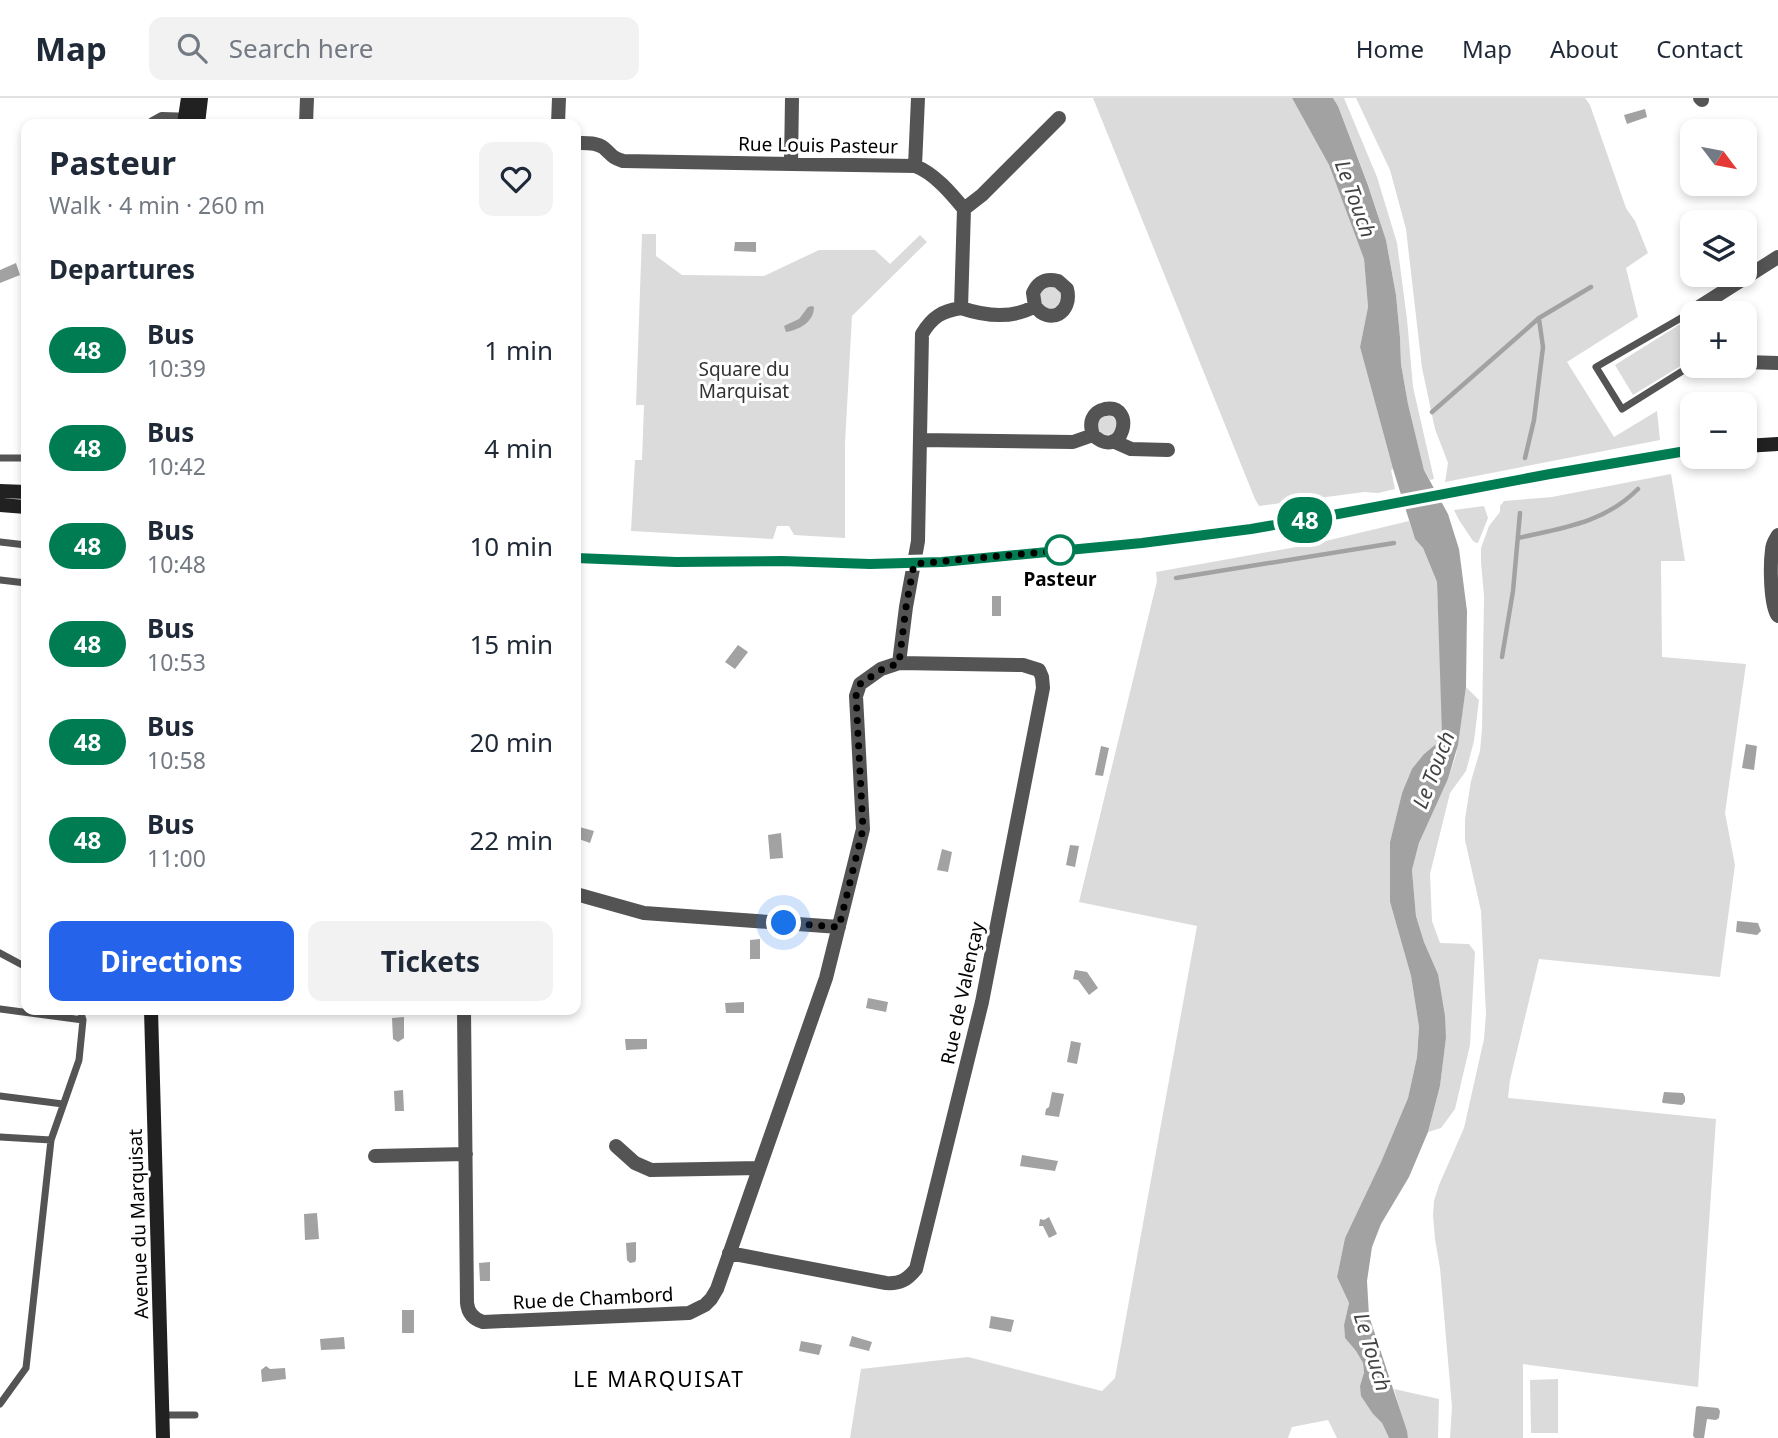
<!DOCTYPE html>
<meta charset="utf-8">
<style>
body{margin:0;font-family:"Noto Sans",sans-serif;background:#f2f2f3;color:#1f2937;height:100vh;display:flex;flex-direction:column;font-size:26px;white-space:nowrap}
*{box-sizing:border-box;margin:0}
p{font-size:23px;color:#747a83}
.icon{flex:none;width:38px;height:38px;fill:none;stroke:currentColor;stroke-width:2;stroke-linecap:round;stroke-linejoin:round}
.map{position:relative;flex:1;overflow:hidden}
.sheet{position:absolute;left:21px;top:21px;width:560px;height:896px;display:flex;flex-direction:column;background:#fff;border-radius:14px;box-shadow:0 4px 10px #0003}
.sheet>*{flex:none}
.badge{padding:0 14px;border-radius:23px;font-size:24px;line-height:46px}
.needle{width:46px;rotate:122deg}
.fabs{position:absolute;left:1680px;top:21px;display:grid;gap:14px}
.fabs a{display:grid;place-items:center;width:77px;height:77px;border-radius:14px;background:#fff;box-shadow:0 4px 10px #0003;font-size:35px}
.you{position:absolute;width:35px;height:35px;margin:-18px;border:5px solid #fff;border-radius:50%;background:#1a73e8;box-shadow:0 0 0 10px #1a73e833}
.map>.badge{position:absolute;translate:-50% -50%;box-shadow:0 0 0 4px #fff}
h2{padding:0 28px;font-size:26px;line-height:63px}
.round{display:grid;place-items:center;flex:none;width:74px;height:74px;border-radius:14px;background:#f2f2f3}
.headline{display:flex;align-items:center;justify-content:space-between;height:119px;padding:0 28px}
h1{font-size:33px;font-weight:700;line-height:52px}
.action{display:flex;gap:14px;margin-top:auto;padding:14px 28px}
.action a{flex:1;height:80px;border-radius:14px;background:#2563eb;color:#fff;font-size:28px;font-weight:700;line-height:80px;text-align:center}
.action a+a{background:#f2f2f3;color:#1f2937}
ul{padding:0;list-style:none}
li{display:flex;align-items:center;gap:21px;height:98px;padding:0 28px}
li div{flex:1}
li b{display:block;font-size:26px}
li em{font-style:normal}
li .badge{min-width:77px;font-weight:700;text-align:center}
header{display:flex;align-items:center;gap:42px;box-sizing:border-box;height:98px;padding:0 35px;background:#fff;border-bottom:2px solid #e0e1e3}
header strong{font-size:33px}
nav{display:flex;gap:38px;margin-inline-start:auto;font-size:24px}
.search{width:490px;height:63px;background:#f2f2f3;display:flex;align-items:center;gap:18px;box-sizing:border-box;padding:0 24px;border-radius:14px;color:#747a83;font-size:26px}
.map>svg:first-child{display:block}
.green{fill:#dbdbdb}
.water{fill:#a2a2a2}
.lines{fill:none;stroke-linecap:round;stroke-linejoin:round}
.stream{stroke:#a2a2a2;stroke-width:4.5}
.service{stroke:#545454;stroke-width:7}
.minor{stroke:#545454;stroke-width:14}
.secondary{stroke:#212121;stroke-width:14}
.line-casing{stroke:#fff;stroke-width:16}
.line{stroke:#007c52;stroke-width:10}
.walk{stroke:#000;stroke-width:7;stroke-dasharray:0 12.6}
.stop-dot{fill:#fff;stroke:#007c52;stroke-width:3.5}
.labels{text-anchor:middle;stroke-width:6;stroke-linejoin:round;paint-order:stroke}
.street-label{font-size:19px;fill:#000;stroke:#fff}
.park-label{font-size:19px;fill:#323232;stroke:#fff}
.stop-label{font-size:19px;font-weight:bold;fill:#000;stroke:#fff}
.water-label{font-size:21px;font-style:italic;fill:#434343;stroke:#fff}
.neighbourhood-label{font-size:21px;letter-spacing:2px;fill:#000;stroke:#fff}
</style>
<header>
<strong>Map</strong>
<div class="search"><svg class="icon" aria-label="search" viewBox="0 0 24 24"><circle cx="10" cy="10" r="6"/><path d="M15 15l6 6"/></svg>Search here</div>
<nav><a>Home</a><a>Map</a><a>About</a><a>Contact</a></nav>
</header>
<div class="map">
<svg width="1778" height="1340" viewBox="0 0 1778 1340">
<rect width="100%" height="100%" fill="#fff"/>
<path class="green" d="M1093 0H1292L1329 67 1364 161 1368 209 1360 249 1393 371 1391 372 1395 391 1378 395 1364 394 1259 408 1255 401Z
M1333 0H1344L1377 79 1397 145 1407 221 1413 289 1434 381 1430 382 1424 372 1408 306 1401 266 1400 239 1396 197 1386 142 1368 86 1338 8Z
M1356 0H1585L1590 7 1626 110 1635 123 1648 155 1626 170 1638 219 1567 264 1614 339 1657 313 1660 342 1445 384 1448 365 1435 331 1422 270 1406 131 1390 72Z
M642 136H656V158L682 177 764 178 819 152H875L890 166 920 137 927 144 852 218 845 345V440L794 437 789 428H777L773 441 631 433 635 362H642L644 307H636Z
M1046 188H1056L1063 197 1060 207 1050 212 1041 207 1039 197Z
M1682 225 1692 242V261L1633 297 1615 267Z
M1097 327a10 10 0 1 1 20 0a10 10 0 1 1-20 0Z
M1671 376 1685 463H1661L1662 559 1746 566 1725 715 1735 767 1720 879 1539 861 1510 982 1508 1000 1716 1021 1698 1289 1523 1266V1340H1450L1452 1309 1440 1170 1435 1141 1433 1117 1434 1103 1439 1087 1464 1030 1484 941 1486 916 1481 813 1465 742V721L1471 683 1480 653 1482 631 1484 498 1481 464V450L1489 428 1500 414V408L1504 403 1552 399Z
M1484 408 1488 420 1478 445H1477L1473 443 1459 422 1454 412Z
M1409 423 1415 441 1423 450 1437 484 1442 608V636L1436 646 1424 656 1402 695 1390 744V804L1411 878 1419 929 1417 959 1408 1000 1381 1064 1345 1140 1337 1179 1349 1205 1344 1227 1345 1240 1356 1253 1363 1265 1364 1273 1360 1288 1373 1316 1382 1325 1389 1340H1337L1328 1322 1292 1329 1288 1340H850L861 1271 968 1259 1102 1293 1115 1280 1197 828 1079 804 1157 483 1156 474 1313 446Z
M1466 589 1479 602 1474 643 1466 673 1450 695 1430 776 1432 823 1440 845 1469 846 1475 854 1470 947 1455 1011 1441 1030 1428 1034 1440 988 1446 940 1438 876 1424 844 1416 818 1412 772 1419 745 1448 681 1456 657Z
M1558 1281V1335H1531L1530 1282Z
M1394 1291 1439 1301 1438 1340H1408Z"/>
<path class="water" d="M1292 0H1333L1338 8 1368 87 1386 142 1396 197 1400 239 1401 266 1408 306 1424 372 1448 416 1459 451 1467 513 1466 589 1458 647 1448 681 1419 745 1412 772 1416 818 1424 844 1438 876 1445 918 1446 940 1440 988 1428 1034 1409 1079 1381 1126 1372 1149 1367 1183 1369 1218 1407 1333 1408 1340H1389L1382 1325 1373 1316 1361 1298 1360 1288 1364 1274 1363 1265 1356 1253 1345 1240 1344 1227 1349 1205 1337 1179 1345 1140 1381 1064 1408 1000 1417 959 1419 929 1411 878 1390 804V744L1402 695 1412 671 1424 656 1436 646 1442 636 1437 484 1423 450 1415 441 1393 371 1360 249 1368 209 1364 161 1329 67Z
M1645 11 1647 19 1627 26 1624 17Z
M735 144H756V154L734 153Z
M16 165 20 177 0 185V172Z
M812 208 814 209C814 224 799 232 786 234L784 228 799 221 808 209Z
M992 498H1001V518H992Z
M738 547 748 554 735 571 725 564Z
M1746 646 1757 648 1754 672 1742 670Z
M1101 648 1109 650 1103 678 1095 677Z
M576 728 594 733 590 745 576 740Z
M781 735 783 760 770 761 768 737Z
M1070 747 1079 748 1075 769 1066 767Z
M942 751 952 754 948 774 937 772Z
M1737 823 1758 825 1761 833 1757 837 1736 834Z
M760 841V861H750V842Z
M1075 872 1087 874 1098 890 1089 897 1078 882 1073 881Z
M868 900 888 904 886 914 866 910Z
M744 904V915H726L725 905Z
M404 919V940L398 944 393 941 392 920Z
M625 941H647V951L626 952Z
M1071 943 1081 945 1077 966 1067 964Z
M403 992 404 1013H395L394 993Z
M1052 994 1064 996 1059 1019 1045 1017 1046 1011 1049 1009Z
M1664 994 1683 995 1685 999V1004L1682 1007 1663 1005 1662 1004Z
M1022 1057 1058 1063 1055 1073 1020 1068Z
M317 1115 319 1141 305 1142 304 1116Z
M1049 1119 1057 1136 1049 1140 1043 1128H1039L1040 1121 1044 1122Z
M636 1144V1162L635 1164 630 1165 627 1162 626 1145Z
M490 1164V1183H480L479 1165Z
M402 1212H414V1235H402Z
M991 1218 1014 1222 1011 1234 989 1230Z
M852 1238 872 1244 869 1253 849 1248Z
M344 1239 345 1251 321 1252 320 1241Z
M801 1243 822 1247 819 1257 799 1253Z
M266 1268 270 1271 285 1270 286 1281 262 1284 261 1272Z
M1698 1308 1718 1310 1720 1313 1719 1320 1716 1322 1707 1321 1704 1340H1695L1693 1338 1696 1309Z"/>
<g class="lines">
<path class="stream" d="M1432 314 1539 220 1591 189
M1525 360 1534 322 1543 249 1539 221
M1518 440C1563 430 1604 425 1638 391
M1176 480 1394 445
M1502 559 1513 493 1520 415"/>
<path class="service" d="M1688 216 1596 269 1622 311 1692 267
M0 360H26
M0 444 26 447
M0 482 26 485
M0 855 26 869
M0 911 83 922
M0 998 63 1006
M0 1039 51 1042
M0 1306 26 1270 51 1042 79 962 83 922 80 912
M162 1317H195"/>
<path class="minor" d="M1700 0 1702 2
M153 26 162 21 194 22
M306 26 307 0
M558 26 559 0
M576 45C584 45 597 44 604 50 612 57 611 59 623 63L915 68C934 75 951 95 964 111L961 210C942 213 932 219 922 236L918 443 906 509 899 565
M791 66 792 0
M915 68 918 0
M964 111 982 97 1059 20
M961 210C985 218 1013 221 1035 208 1049 228 1073 215 1067 191L1058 183C1046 180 1038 184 1033 195L1035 208
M1692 222 1688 216 1778 159
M1745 264 1778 265
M920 342 1073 344 1093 337C1123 365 1137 305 1105 311 1091 314 1089 326 1093 337
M1113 343 1131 351 1168 352
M1778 437C1775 442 1772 446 1772 452 1770 467 1770 507 1778 518
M576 796 644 815 839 829
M464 912 467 1205C468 1215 473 1221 483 1224L689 1215 705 1207 711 1201 717 1191 826 880 863 731 856 598 860 586 881 571 899 565 1023 567 1039 572 1042 579 1043 590 982 904 916 1171C907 1182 900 1186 886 1185L729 1155
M616 1048 635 1065 651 1072 759 1070
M375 1058 466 1056"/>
<path class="secondary" d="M184 26 188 0
M198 26 201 0
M1745 348 1778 346
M0 393 26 394
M0 407 26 409
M576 460 676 464 782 463 870 466 942 464 1141 445 1251 431 1338 416 1550 376 1692 352
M151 912 163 1340"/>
</g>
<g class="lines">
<g class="line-casing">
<path id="line" d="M576 460 676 464 782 463 870 466 942 464 1142 445 1251 431 1338 416 1550 376 1692 352"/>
</g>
<use href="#line" class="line"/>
<path class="walk" d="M784 825 839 829 863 731 856 598 860 586 881 572 899 565 906 509 914 466 1065 452H1060"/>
</g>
<circle class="stop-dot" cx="1060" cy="452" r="14"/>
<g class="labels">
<g class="street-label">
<text transform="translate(818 47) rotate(1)" y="7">Rue Louis Pasteur</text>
<text transform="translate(962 895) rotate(-78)" y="7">Rue de Valençay</text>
<text transform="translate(138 1126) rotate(-92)" y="7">Avenue du Marquisat</text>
<text transform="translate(593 1200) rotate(-3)" y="7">Rue de Chambord</text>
</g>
<g class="park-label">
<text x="744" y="278">Square du<tspan x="744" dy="22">Marquisat</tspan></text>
</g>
<g class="stop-label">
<text x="1060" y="488">Pasteur</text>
</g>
<g class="water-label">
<text transform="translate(1355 101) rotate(70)" y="7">Le Touch</text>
<text transform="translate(1434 672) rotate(-69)" y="7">Le Touch</text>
<text transform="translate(1372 1254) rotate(73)" y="7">Le Touch</text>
</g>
<g class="neighbourhood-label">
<text x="659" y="1289">LE MARQUISAT</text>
</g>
</g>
</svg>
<div class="fabs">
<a><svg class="needle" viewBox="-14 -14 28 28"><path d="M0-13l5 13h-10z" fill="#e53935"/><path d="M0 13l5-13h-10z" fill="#747a83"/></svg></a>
<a><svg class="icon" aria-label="layers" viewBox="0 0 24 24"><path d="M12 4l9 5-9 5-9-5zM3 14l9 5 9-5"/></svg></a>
<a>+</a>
<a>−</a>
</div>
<div class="you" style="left:784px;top:825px"></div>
<b class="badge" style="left:1305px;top:422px;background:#007c52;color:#fff">48</b>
<section class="sheet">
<div class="headline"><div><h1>Pasteur</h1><p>Walk · 4 min · 260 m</p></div><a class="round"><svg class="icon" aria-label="heart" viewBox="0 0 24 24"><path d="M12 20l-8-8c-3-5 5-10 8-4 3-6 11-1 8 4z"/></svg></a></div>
<h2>Departures</h2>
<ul>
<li><span class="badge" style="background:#007c52;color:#fff">48</span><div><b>Bus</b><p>10:39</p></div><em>1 min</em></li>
<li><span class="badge" style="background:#007c52;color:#fff">48</span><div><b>Bus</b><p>10:42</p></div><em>4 min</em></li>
<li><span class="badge" style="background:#007c52;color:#fff">48</span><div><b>Bus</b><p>10:48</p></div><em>10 min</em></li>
<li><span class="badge" style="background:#007c52;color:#fff">48</span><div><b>Bus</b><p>10:53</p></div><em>15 min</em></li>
<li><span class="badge" style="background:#007c52;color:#fff">48</span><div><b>Bus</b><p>10:58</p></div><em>20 min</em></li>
<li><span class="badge" style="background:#007c52;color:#fff">48</span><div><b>Bus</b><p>11:00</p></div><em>22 min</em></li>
</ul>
<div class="action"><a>Directions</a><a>Tickets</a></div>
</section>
</div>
